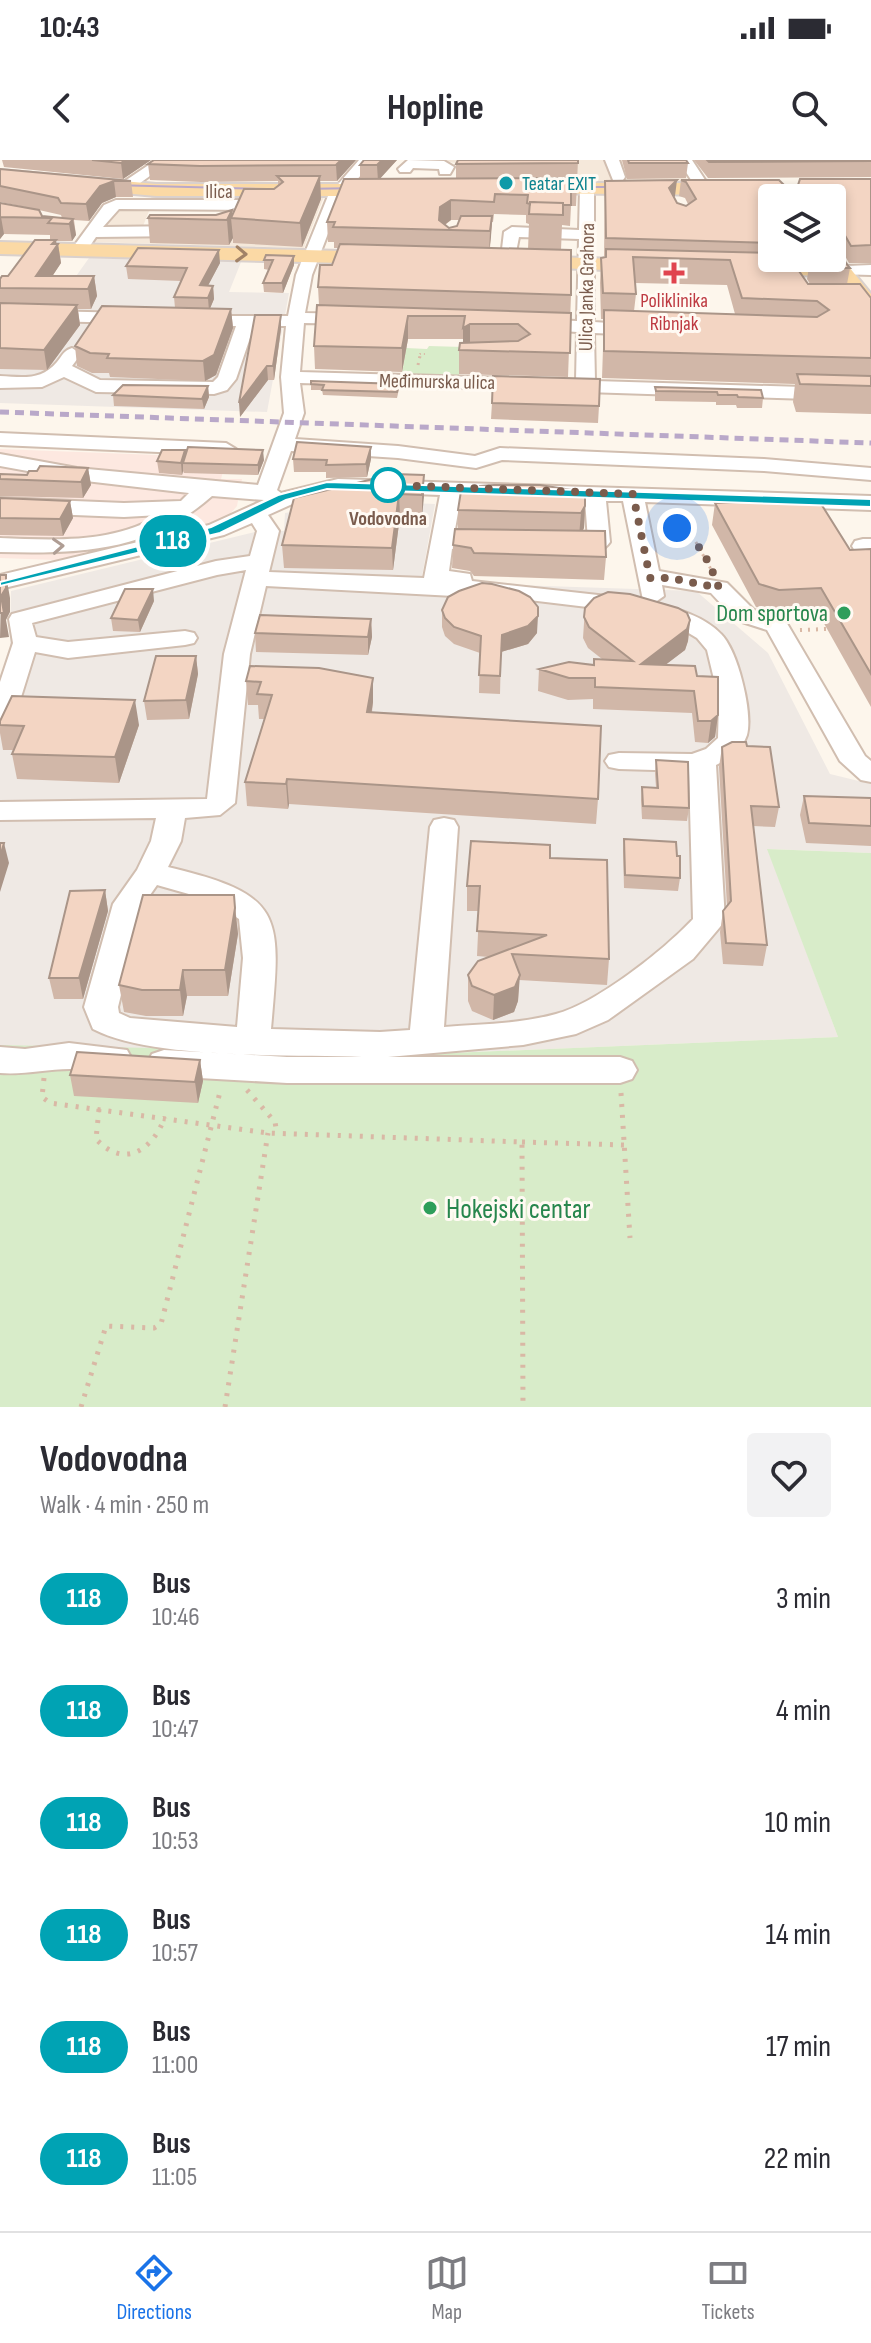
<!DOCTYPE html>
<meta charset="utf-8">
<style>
body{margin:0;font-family:"Sofia Sans Condensed",sans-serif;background:#f2f2f3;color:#2b2b33;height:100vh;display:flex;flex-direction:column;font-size:30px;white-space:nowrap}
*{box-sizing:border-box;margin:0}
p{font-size:26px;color:#7c7c81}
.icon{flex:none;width:44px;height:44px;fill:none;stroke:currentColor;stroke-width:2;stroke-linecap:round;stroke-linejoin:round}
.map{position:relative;height:1247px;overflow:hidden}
.details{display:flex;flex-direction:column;background:#fff;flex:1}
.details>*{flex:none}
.badge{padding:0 16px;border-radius:26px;font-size:28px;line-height:52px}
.buttons{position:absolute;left:758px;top:24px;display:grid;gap:16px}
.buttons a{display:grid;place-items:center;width:88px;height:88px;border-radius:8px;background:#fff;box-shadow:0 4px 12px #0003;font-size:40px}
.you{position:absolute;width:40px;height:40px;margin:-20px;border:6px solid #fff;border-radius:50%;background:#1a73e8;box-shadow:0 0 0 12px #1a73e833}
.map>.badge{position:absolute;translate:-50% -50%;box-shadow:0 0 0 4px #fff}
.round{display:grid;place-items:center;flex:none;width:84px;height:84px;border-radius:8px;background:#f2f2f3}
.headline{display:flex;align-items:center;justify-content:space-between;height:136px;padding:0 40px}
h1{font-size:38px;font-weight:700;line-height:60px}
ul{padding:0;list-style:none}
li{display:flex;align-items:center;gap:24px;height:112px;padding:0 40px}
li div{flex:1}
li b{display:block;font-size:30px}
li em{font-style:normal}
li .badge{min-width:88px;font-weight:700;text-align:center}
.status{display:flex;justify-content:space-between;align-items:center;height:56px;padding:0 40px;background:#fff;direction:ltr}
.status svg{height:22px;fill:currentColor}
header{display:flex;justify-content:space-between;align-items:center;height:104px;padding:0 40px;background:#fff;font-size:36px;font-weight:700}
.tabs{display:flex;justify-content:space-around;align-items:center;height:112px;border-top:2px solid #e1e1e2;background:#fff;font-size:22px;color:#7c7c81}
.tabs a{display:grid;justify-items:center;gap:4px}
.tabs .current{color:#1a73e8}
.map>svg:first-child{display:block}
.residential{fill:#f5e8da}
.commercial{fill:#fde8e0}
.industrial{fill:#efe9e4}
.green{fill:#d8ecc9}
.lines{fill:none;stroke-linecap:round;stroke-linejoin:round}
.minor-casing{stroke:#d1beb0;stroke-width:4}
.major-casing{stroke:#dad1cd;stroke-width:4}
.path-far3{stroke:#d9b8a5;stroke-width:2;stroke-dasharray:1 3;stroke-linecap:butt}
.path-far2{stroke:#d9b8a5;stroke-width:3;stroke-dasharray:2 5;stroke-linecap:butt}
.path-far1{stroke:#d9b8a5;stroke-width:4;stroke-dasharray:2 6;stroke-linecap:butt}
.path{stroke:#d9b8a5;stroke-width:5;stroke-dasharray:3 8;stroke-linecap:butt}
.minor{fill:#fff;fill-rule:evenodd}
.major{fill:#fbd9a5;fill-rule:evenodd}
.tram{stroke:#b9a8c9;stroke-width:2}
.rail{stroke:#b9a8c9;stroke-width:5;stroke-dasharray:9 6;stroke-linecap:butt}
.wall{fill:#d1b7a8;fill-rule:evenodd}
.shaded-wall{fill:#aa9588}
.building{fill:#f3d5c3;stroke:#aa9588;stroke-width:2}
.oneway{stroke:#a18267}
.oneway2{stroke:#af9d94}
.line{fill:#00a3b4;stroke:#fff;stroke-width:2}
.walk{stroke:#7a5c4d;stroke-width:8;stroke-dasharray:0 14.4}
.culture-dot{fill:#0f9aa8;stroke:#fffaf3;stroke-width:3}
.health-dot{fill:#e0444e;stroke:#fffaf3;stroke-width:3}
.stop-dot{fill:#fff;stroke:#00a3b4;stroke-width:4}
.leisure-dot{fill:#2e9e5b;stroke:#fffaf3;stroke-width:3}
.labels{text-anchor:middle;stroke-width:6;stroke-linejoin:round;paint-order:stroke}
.far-culture-label{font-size:20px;fill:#0d838f;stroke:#fffaf3;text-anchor:start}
.far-street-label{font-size:20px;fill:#7a5c4d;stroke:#fffaf3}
.far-health-label{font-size:20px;fill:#be3a42;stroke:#fffaf3}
.far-stop-label{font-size:20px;font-weight:bold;fill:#7a5c4d;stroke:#fffaf3}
.leisure-label{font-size:24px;fill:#27864d;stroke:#fffaf3;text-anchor:end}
.near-leisure-label{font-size:28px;fill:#27864d;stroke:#fffaf3;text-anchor:start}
</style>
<div class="status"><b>10:43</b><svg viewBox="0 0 49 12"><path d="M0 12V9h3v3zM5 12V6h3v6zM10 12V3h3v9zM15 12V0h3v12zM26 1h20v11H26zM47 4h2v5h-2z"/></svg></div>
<header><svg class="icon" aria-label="back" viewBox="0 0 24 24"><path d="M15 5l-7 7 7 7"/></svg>Hopline<svg class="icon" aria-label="search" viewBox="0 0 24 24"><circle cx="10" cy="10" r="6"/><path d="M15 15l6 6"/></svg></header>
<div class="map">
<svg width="871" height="1247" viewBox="0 0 871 1247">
<rect width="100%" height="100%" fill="#fdf6ec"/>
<path class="residential" d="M429 0H675L690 24 454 26 467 4Z
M325 34 304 88 91 82 116 48 151 46 143 66 278 53 148 42 153 35Z"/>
<path class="commercial" d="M0 289 183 296 225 303 221 319H242L237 346 223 362 56 400 0 398Z"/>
<path class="industrial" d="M89 98 241 102 229 132 289 133 267 252 0 243V134L64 133Z
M360 341 435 344 421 422 696 431 768 493 830 614 871 624V693L768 689 838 877 283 900 0 885V521L10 491 11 431 259 371H284L285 353Z"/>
<path class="green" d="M429 186 463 187 459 215 402 214 406 188 427 189Z
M767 689 871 693V1247H0V885L261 890 283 900 838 877Z"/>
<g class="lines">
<g class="minor-casing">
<path id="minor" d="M156 0H172L129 31H119V25Z
M359 0H374L342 37 312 115 305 153 355 154 364 159 355 164 304 163 300 212 576 220 577 172 533 169 524 164 533 159 577 161 579 79 519 77 516 92H504L502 89 504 72 512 67 579 70 580 29 587 25 594 29V162L639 165 648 170 639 175 594 173 595 221 871 229V241L300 223 304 253 295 279 398 286 475 296 500 288 764 299 871 308V320L764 311 502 300 476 308 398 298 291 291 277 330 281 333 338 319 871 336V350L645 342 659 411 727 423 754 450 785 460 865 596 871 601V622L861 620 840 601 767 470 736 460 711 433 662 425 664 436 654 443C677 449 704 456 721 474 738 491 753 553 747 575 742 590 729 599 716 605L725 761 693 799 608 860 576 874 523 885 388 897H620L632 901 637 910 632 919 620 923H287L164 916 152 912 147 903 152 894 164 890 287 897H362C292 894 152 900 93 869L84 847 113 744 137 710 151 681 156 658 0 660V642L207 639 224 494 246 410 217 415 32 463 36 477 68 482 185 471 194 473 197 478 194 483 185 485 68 498 35 492 13 563 9 569 0 571V522L13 483 9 459 12 454 216 401 250 396 257 371 252 363 224 375 0 429V415L209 365 264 340 212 336C149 392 81 394 0 392V378C53 380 113 384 160 355L124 357 0 352V338L124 343 181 341 189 333 77 320 0 306V294L77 308 258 325 284 253 281 217 286 166H254L236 219 227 230 214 234 96 232 64 217 42 227 0 228V216C23 217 41 221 57 202 63 195 63 191 72 188L81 194 72 206 100 220 213 222 218 217 236 166H196L187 161 196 156H288L296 115 328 36ZM338 331 440 335 424 418 269 412 279 371 268 355 310 336ZM461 336 585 340 588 380 566 382 563 387 566 392C582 396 600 396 610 382L606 341H623L643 440 472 421 470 414 449 411 452 389 469 387 472 382 469 377 454 375ZM266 426 529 440 629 452 677 466 697 478 707 490 719 540 718 578 706 589 692 594 619 593 609 595 605 601 609 607 619 609 689 611 693 759C664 790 597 843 556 854 520 864 481 864 444 867L458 667 454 660 444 658 434 660 430 667 410 870 380 872 271 869C281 755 286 735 168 707L181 681 185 658 220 655 235 643 250 494ZM157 725 210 740 239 759 243 798 237 867 130 858 119 853 118 847 143 745Z
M408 0 444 1 454 7 450 14H440L439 9 413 8 410 12H400L398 9Z
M605 0H619L625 17 623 20H613Z
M678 0H692L711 29 709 32H699Z
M116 40H274L282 45 274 50 119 49 103 67 185 66 193 71 185 76 96 77 85 93H73L71 90 104 45Z
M832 89 838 91 847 106 871 105V115L836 114 826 98H832Z
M0 150 131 153 140 158 131 163 0 160Z
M0 273 226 283 236 289 226 295 0 285Z
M863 379H871V393L855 391 852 386 855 381Z
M69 883 127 890 132 899 127 908C108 914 90 908 70 909 46 909 24 915 0 913V887L25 889Z"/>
</g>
<g class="major-casing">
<path id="major" d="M0 10 156 24H389L398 30 389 36H156L0 22Z
M529 23H729L738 29 729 35 522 33 520 29 522 25Z
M0 82 382 92 392 98 382 104 0 94Z
M521 96 650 100 661 106 650 112 514 106 511 102 514 98Z
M749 102 849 107 871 134V156L863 154 836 117 742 112 738 108 742 104Z"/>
</g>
<path class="path-far3" d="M419 198 420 194H427"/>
<path class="path-far2" d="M418 205 420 196
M669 352 677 368 693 377 712 411"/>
<path class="path-far1" d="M800 470 827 469"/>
<path class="path" d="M44 918 42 937 50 943 268 973 522 982 523 1247
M247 930 275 962 277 974
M621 933 630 1078
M99 949 96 979C125 1010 153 989 165 957
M522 982 624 985
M81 1247 106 1166 154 1168 161 1164 221 928
M225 1247 268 973"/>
<use href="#minor" class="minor"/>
<use href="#major" class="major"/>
<path class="tram" d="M111 25 267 29
M555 27H627
M299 29 363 28"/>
<path class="rail" d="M0 252 871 283"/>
</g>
<path class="wall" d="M2 0H151L123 19 4 7Z
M356 0 337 21H320L321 39 302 87 233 83V78L229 85 150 83 148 58 216 55 232 50 233 55 278 26V21L201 22 150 20 148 4Z
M364 0H397L379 19 456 18V4L578 0 576 46H571L570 66 562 65 561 90 571 135 568 217 459 214V190L463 183V179H408L402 212 315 209 314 186 319 145 318 127 332 105 338 88H334V82H328L327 62 360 19V5ZM494 54 526 55V63L529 64 528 89 490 88 492 62H493ZM451 60H459L457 66 449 68 445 65Z
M622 0H686L688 3 686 18 627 19Z
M694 0H871V17L708 18Z
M0 9 131 21 133 37H116L102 43 89 61 74 60 76 75 72 81H56V84H58L61 103 52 116H94L97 136 91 149H78L80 165 47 210 0 209V119L8 116 50 80V75L4 74 0 79V43L30 48 0 42ZM39 50 61 55 62 58 42 56Z
M871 19V103H849L841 89 833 86 772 38V98H832L850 108 847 124 871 138V254L796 252 793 242 795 224 602 218 604 159H601L600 123 601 98 606 97V96H604L605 21 675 36 674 38 677 43 686 46 688 44 685 38 679 36 681 20 798 25ZM792 101H810L807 119 810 124H808ZM635 123 727 125 735 154 634 151 636 134Z
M266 95 294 105 283 133 264 132 263 123 269 110 264 109V100Z
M220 103 208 125 213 126 214 139 210 148 231 149 233 168 216 215 205 221 110 217 109 213H92L77 206 75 186 175 148 174 137 181 121 128 119 126 106Z
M281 155V169L274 220H268L240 257Z
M311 224H399V229L397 238 323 235 322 230H311Z
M208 226 209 237 204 249 114 246 113 235Z
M655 227 761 230 763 238 762 248H737L736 245H716V242L655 241Z
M492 243 599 246 598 263 491 259Z
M371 287V299L367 317 326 318V312H294L293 299Z
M186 294 264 300 258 315 184 313 183 311 182 315 159 313 157 301Z
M88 308 91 325 83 338 0 336V314L27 315 37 311Z
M424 315 422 357 400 356 393 410 284 408 282 385Z
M0 338 70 341 73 358 63 376 0 375Z
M715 343 850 390 871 389V547L817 451 775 454 756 447 712 365Z
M585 346 584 368 583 371 606 397 604 420 474 416 470 411 452 408 453 385 458 369V350Z
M154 441 140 472 113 471 111 458Z
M585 448 690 460 688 481 685 490 665 505 697 516 718 555 715 577 708 583 695 582 692 553 593 549V539L568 540 538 531 539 509 594 505 602 499 588 488 583 478Z
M442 450 537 473 528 484 501 492 500 534 479 533 480 493 454 484 445 476 442 467Z
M371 459 372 477 368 495 256 492 255 473Z
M196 496 198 514 189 559 147 560 144 541Z
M250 506 373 542 372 552 598 639 596 664 289 644 288 649 247 646 245 622 264 559H259L258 545H248L246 521Z
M0 561 139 565 119 623 17 619 12 594 13 590H3L0 573Z
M747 586 779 647 775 667 753 666 767 785 763 806 723 804 720 772 723 751 727 746 719 607 722 587Z
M656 600 689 648 687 661 642 659 641 640 642 627H656L655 614Z
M804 636 871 638V686L806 683 800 655Z
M624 679 677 696 680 718 678 731 624 728 623 691Z
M550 698 609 799 607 825 519 820 518 841 514 852 493 860 472 851 468 841V815L489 797 477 796 479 751H467V726Z
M105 730 108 751 83 839H54L49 818Z
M234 735 238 774 228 836H187L183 856H146L124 852 119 825Z
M200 900 203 921 198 943 74 936 70 915Z"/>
<path class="shaded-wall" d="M125 0H151L123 19 121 3Z
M341 0H356L337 21 336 5Z
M382 0H397L378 21 377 5Z
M320 16 321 39 302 87 300 63Z
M677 20 675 36 667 44 669 28Z
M114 21 116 37 102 43 89 61 86 44 100 26Z
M451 40V60L440 68 439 70 440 47Z
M232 50 233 58H231L233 78 229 85 227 60Z
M492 56 491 77 489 92 490 71Z
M1 57 4 74 0 79V58Z
M73 59 76 75 72 81 69 64Z
M836 69 833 86 832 87V72Z
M56 80 57 87 58 84 61 103 44 129 36 116Z
M219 90 220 103 201 139 200 125Z
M294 96V105L283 133 282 123Z
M94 116 97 136 91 149 88 129Z
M213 126 214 139 209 151 208 138Z
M77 145 80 165 47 210 44 190Z
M231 149 233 168 216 215 205 221 203 201Z
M281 155V169L274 220 273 206Z
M408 156V179L402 212V188Z
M470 164V187L463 190V168Z
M267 206 268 220 240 257 239 243Z
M208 226 209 237 204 249 202 239Z
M371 287V299L367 317 366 304Z
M185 290 187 302 183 303V311L182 315 181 303Z
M263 290 264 300 258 315V305Z
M88 308 91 325 83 338 81 322Z
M424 315V337L422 357V335Z
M399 334 400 356 393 410 392 388Z
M70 341 73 358 63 376 60 359Z
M585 346 584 368 579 376 581 353Z
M6 415 10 438V452L6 460 9 477 0 478 1 436Z
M153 429 154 441 140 472 138 460Z
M538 456 537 473 528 484 501 492 502 475Z
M371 459 372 477 368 495V477Z
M690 460 688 481 685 490 639 525 641 504Z
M196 496 198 514 189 559 186 540Z
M373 518V542L368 576 367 552Z
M135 540 139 565 119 623 115 597Z
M718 555 715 577 708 583 711 561Z
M287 619 289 644 288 649 286 624Z
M4 683 9 703 0 732V697Z
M105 730 108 751 83 839 79 818Z
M235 748 238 774 228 836 225 810Z
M183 810 187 836 183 856 180 830Z
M520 815 518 841 514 852 493 860 494 835Z
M200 900 203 921 198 943 195 922Z"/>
<path class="building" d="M92 0H125L121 3Z
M154 0H341L336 5 200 6 148 4Z
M364 0H382L377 5H360Z
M458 0H578V3L456 4Z
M628 0H686L688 3H629Z
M707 0H871V1L709 2Z
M0 9 131 21H114L100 26 86 44 61 43 58 38 0 26Z
M277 16H320L300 63 231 58 244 29H274L283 22Z
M578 18 577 26H571V45H563V43L530 42V44L527 43 528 35 495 34 494 42 451 40 440 47 439 60 449 68 457 66 461 56H492L490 71 333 67 335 62H327L344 19Z
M800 19H871V85L851 86 843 72 836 69 832 72V38H772V83L606 78 605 21 677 20 669 28 677 43 686 46 696 39 686 22 681 20H779L784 25H798Z
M530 42 563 43V55L529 54Z
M0 43 39 50 42 56 73 59 69 64 48 63 52 58 1 57 0 58Z
M232 50 227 60 148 58 150 55H216Z
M35 80H56L52 84H58L36 116H94L88 129 0 128V119L2 116H8Z
M340 84 571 90V135L318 127 320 105H332Z
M138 88 219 90 200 125 213 126 208 138 174 137 187 108 126 106Z
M606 89 772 93V98H790L808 124H860L871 138V198L604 191V150L817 157 829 150 817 141 742 138 730 100 633 97 636 134 603 133 601 98 606 97Z
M832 94H838L850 108H821L814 98H832Z
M266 95 294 96 282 123H263L273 100H264Z
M0 143 77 145 44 190 0 188Z
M317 145 571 153 570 193 459 190 460 183 518 181 530 174 518 164H470L463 168 465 156H408L402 188 314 186Z
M102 146 231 149 214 195 203 201 107 198 109 194 90 193 75 186Z
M255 155H281L273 206H267L239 243Z
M797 214 871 216V226L800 224Z
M493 216 600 219 599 246 492 243Z
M311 221 399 224 397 232 322 230 324 225 311 224Z
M123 225 208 226 202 239 113 235Z
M655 227 761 230 763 238 738 237 737 235H718L717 232 656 231Z
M297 282 371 287 366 304 326 305 327 300 293 299Z
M188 287 263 290 258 305 183 303Z
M162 290H185L181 303 157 301Z
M40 306 88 308 81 322 0 319V314L27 315 29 311H37Z
M394 314 424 315 422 335 399 334 392 388 282 385 294 338Z
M494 325H540L585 332V346L581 353 458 350 461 331 479 332 480 326Z
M0 338 70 341 60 359 0 358Z
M818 339 850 390 871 389V514L821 428 779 430 759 424 715 343Z
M455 369 605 371 606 397 474 393 471 388 453 385Z
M0 415H6V428L1 436 4 453H0Z
M482 423 492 424 519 431 530 437 538 447V456L528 466 502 475 500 516 479 515 481 476 454 467 445 458 442 450 448 437 459 431Z
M125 429H153L138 460 111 458Z
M608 432 630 434 678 448 687 453 690 460 687 469 641 504 695 506 697 516 718 517V555L711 561H698L694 531 595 527V518H569L539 509 569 502 594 505V499L633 501 589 467 584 457 585 448 594 438Z
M260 455 371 459 368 477 255 473Z
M156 496H196L186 540 144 541Z
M250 506 319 508 373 518 367 552 601 566 598 639 287 619 286 624 245 622 272 535 257 534 261 522 246 521Z
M12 536 135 540 115 597 12 594 24 566 0 565V561Z
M732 582H746L747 586 770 587 779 647 751 646 767 785 726 783 723 751 731 741 722 587Z
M656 600 688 602 689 648 643 646 642 627 658 628Z
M804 636 871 638V666L809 663Z
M624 679 676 682 677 696H680V718L625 715Z
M471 681 550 685V698L607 700 609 799 512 794 520 815 515 827 494 835 472 826 468 815 478 801 547 775 477 771 480 726H467Z
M0 683H4L0 697Z
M105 730 79 818H49L70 731Z
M143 735H234L235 748 225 810H183L180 830H142L119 825Z
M77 892 200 900 195 922 70 915Z"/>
<defs><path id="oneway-chevron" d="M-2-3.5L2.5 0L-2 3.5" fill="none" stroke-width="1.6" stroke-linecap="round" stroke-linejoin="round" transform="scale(2)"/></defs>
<use class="oneway" href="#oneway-chevron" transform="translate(241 94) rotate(2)"/>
<use class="oneway2" href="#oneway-chevron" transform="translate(58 386) rotate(-3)"/>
<path class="line" d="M327 322 871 339V347L327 329 286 340 220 373 0 426V422L211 367 278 335Z"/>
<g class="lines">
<path class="walk" d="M388 325 633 334 650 418H670L719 428C709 402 701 382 677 368"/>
</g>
<circle class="culture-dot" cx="506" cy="23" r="8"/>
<path class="health-dot" d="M670 101h8v8h8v8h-8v8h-8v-8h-8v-8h8z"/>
<circle class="stop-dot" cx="388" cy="325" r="16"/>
<g class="leisure-dot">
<circle cx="844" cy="453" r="8"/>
<circle cx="430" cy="1048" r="8"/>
</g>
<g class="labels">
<g class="far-culture-label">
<text x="522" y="30">Teatar EXIT</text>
</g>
<g class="far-street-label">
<text x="219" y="38">Ilica</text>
<text transform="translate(586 127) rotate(-89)" y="7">Ulica Janka Grahora</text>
<text transform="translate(437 221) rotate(1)" y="7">Međimurska ulica</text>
</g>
<g class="far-health-label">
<text x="674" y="147">Poliklinika<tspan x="674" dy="23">Ribnjak</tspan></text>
</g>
<g class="far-stop-label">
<text x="388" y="365">Vodovodna</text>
</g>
<g class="leisure-label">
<text x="828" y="461">Dom sportova</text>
</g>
<g class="near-leisure-label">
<text x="446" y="1058">Hokejski centar</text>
</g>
</g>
</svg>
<div class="buttons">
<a><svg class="icon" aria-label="layers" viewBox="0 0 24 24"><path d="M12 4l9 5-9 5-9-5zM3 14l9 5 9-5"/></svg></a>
</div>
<div class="you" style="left:677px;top:368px"></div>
<b class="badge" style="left:173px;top:381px;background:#00a3b4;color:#fff">118</b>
</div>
<section class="details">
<div class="headline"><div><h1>Vodovodna</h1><p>Walk · 4 min · 250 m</p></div><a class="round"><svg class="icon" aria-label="heart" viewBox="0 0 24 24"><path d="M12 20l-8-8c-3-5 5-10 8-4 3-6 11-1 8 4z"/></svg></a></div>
<ul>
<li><span class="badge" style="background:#00a3b4;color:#fff">118</span><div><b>Bus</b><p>10:46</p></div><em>3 min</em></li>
<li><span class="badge" style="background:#00a3b4;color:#fff">118</span><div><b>Bus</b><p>10:47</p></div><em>4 min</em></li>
<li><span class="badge" style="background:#00a3b4;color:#fff">118</span><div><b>Bus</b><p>10:53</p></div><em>10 min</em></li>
<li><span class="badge" style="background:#00a3b4;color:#fff">118</span><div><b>Bus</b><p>10:57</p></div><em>14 min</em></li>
<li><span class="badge" style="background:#00a3b4;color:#fff">118</span><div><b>Bus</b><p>11:00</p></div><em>17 min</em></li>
<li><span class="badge" style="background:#00a3b4;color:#fff">118</span><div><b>Bus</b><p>11:05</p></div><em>22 min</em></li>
</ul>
</section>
<nav class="tabs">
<a class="current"><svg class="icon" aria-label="directions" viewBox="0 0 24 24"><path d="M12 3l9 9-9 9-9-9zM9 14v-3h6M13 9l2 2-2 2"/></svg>Directions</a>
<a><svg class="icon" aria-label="map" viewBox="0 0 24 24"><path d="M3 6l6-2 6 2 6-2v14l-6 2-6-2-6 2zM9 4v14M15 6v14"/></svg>Map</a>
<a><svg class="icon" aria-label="tickets" viewBox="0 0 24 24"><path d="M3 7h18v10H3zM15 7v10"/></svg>Tickets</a>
</nav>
